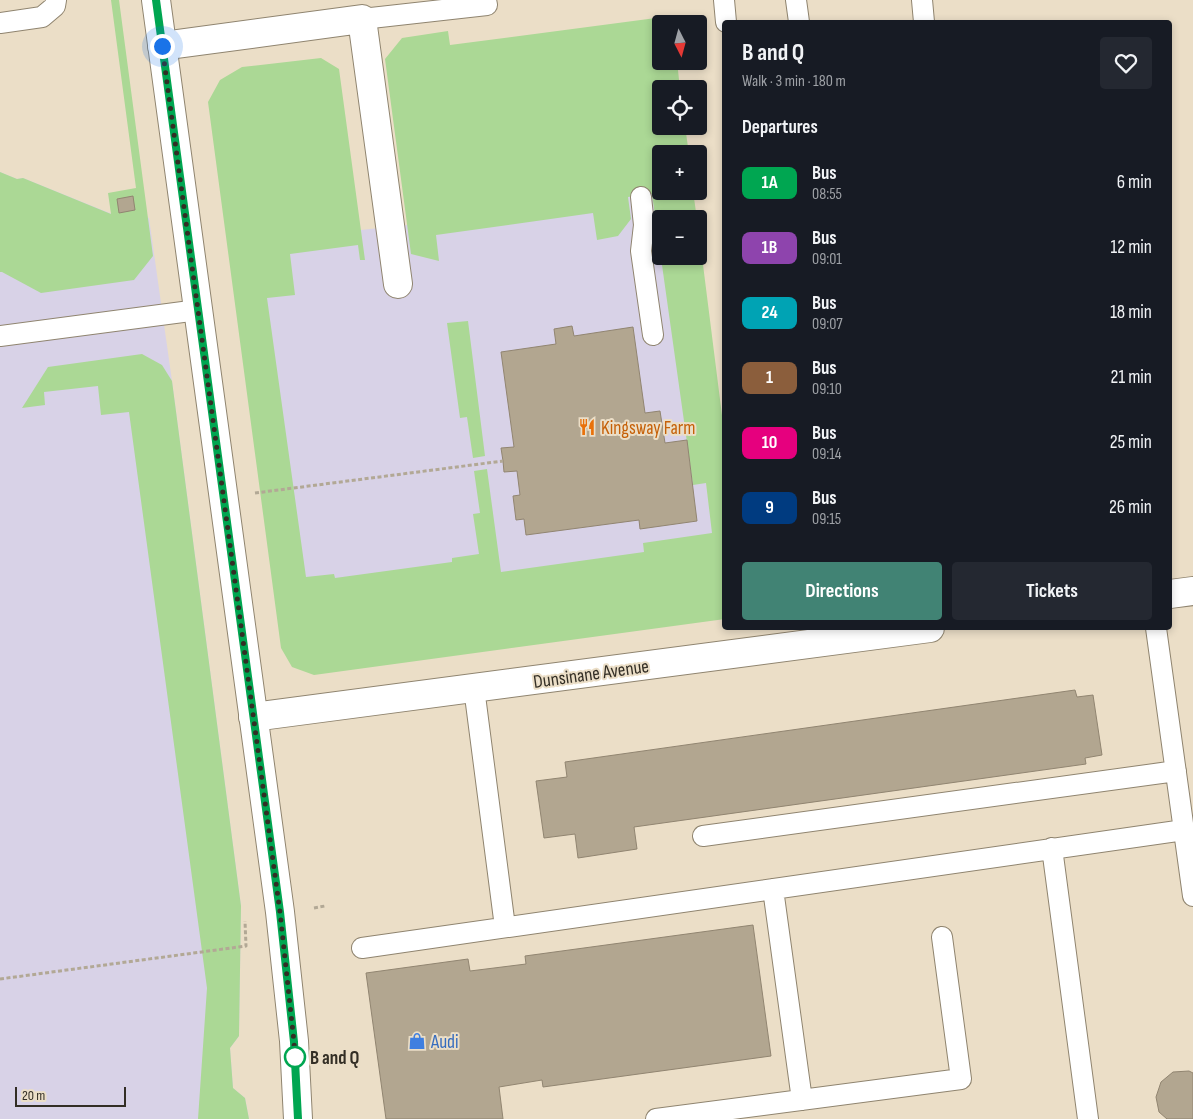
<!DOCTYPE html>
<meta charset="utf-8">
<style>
body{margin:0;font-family:"Sofia Sans Condensed",sans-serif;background:#242831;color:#f1f3f6;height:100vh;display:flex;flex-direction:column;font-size:19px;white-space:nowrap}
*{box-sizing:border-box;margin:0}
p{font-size:16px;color:#9ea1a6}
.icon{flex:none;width:28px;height:28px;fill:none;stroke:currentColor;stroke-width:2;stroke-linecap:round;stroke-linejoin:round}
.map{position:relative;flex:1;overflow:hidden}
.sheet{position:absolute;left:722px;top:20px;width:450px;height:610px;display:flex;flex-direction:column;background:#171b24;border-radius:5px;box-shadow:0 2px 8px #0003}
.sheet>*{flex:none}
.badge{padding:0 10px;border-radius:8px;font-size:18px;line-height:32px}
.needle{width:32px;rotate:174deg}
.controls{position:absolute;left:652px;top:15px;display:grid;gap:10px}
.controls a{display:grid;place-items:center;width:55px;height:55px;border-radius:5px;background:#171b24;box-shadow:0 2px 8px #0003;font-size:25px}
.scale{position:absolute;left:15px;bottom:12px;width:111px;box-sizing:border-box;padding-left:5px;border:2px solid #332e25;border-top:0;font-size:14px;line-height:18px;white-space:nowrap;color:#332e25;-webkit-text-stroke:4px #ebdec7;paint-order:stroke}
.you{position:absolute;width:25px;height:25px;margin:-12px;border:4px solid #fff;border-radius:50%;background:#1a73e8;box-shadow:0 0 0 8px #1a73e833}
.map>.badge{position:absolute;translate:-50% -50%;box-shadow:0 0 0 2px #fff}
h2{padding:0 20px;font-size:19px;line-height:45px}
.round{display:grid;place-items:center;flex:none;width:52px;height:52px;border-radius:5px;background:#242831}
.summary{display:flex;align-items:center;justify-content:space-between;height:85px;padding:0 20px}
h1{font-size:24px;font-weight:700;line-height:38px}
.button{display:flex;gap:10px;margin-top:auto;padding:10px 20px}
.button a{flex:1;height:58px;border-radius:5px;background:#418374;color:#fff;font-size:20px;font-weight:700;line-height:58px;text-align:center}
.button a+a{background:#242831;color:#f1f3f6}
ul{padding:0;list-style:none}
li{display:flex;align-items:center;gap:15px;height:65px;padding:0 20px}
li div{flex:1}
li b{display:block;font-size:19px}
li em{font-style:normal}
li .badge{min-width:55px;font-weight:700;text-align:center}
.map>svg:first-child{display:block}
.commercial{fill:#d8d2e7}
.green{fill:#abd895}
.building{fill:#b2a690;stroke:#918571}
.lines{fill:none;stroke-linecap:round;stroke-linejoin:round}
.service-casing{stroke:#8f846f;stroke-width:22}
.minor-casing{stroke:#8f846f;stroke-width:30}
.tertiary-casing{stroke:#8f846f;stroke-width:30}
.path{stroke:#b2a895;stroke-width:3;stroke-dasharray:4 2.5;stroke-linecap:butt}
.service{stroke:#fff;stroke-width:20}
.minor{stroke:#fff;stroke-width:28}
.tertiary{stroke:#fff;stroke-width:28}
.line-casing{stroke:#fff;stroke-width:11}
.line{stroke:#00a651;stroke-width:8}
.walk{stroke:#332e25;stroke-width:5;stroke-dasharray:0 9}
.stop-dot{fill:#fff;stroke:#00a651;stroke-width:2.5}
.labels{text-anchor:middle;stroke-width:4;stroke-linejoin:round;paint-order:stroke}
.food-label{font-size:19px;fill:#c56008;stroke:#ebdec7;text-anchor:start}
.street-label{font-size:19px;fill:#332e25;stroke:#ebdec7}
.shop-label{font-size:19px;fill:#366cbe;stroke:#ebdec7;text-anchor:start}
.stop-label{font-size:19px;font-weight:bold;fill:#332e25;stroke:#ebdec7;text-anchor:start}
</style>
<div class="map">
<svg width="1193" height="1119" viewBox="0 0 1193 1119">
<rect width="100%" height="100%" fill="#ebdec7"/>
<path class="commercial" d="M0 172 17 179 23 178 112 214 149 218 172 381 241 906 239 1036 230 1048 233 1088 245 1098 249 1119H0Z
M661 191V256H676L718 572 299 599 242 248 361 230 407 225Z"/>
<path class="green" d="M111 0H119L153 256 134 280 41 293 2 272H0V172L17 179 23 178 111 214 108 193 136 188Z
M671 16 672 24H661V61H677L680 89H661V126H685L689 154H661V191H693L697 219H661V256H699V233L725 439V619L314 675 292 667 281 648 208 102 220 80 242 67 321 58 339 69 365 260H360L358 245 290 254 295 295 267 298 306 577 334 574 335 578 452 562V558L479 554 473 514 480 513 474 471 487 469 501 572 644 552 643 543 712 533 706 483 693 485 652 194 628 197 631 219 618 236 597 240 593 213 436 235 439 261 411 254 385 59 402 38 448 31 450 45Z
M468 321 485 456 473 458 467 417 460 418 447 323Z
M142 354 162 365 172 381 241 906 239 1036 230 1048 233 1088 245 1098 249 1119H198L207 988 129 412 101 415 98 386 44 392 45 405 22 408 48 367Z"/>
<path class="building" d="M133 196 135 210 119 213 117 199Z
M572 326 574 336 633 327 645 413 660 411 665 443 687 440 697 521 640 529 639 520 526 535 524 519 516 520 513 496 520 495 517 471 504 472 503 461 501 448 514 447 501 352 556 344 554 329Z
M1075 690 1077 697 1093 695 1102 755 1085 758 1086 764 634 827 637 849 578 858 575 834 544 838 536 781 567 777 565 762Z
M753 925 771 1056 543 1087 542 1080 499 1087 503 1119H386L366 973 468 959 470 971 526 964 525 956Z
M1189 1071 1193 1073V1119H1167L1159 1112 1156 1097 1161 1082 1173 1072Z"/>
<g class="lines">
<g class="service-casing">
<path id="service" d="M724 0 726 22
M796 0 799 22
M922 0 924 22
M362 19 487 5 486 0
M0 23 42 17 55 6 56 0
M641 197 644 225 641 251 653 335
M0 336 198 310
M1156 628 1193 896
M474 688 505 927
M703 836 1176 771
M1052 848 1088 1119
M773 889 802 1100
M362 948 1184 830
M656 1119 961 1079 942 937"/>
</g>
<g class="minor-casing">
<path id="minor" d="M162 46 362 19 398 284
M1170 594 1193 591
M253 717 930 628"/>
</g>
<g class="tertiary-casing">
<path id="tertiary" d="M156 0 280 912 294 1041 298 1119"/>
</g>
<path class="path" d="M255 493 503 461
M314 908 325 906
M0 979 246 946 245 921"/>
<use href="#service" class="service"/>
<use href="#minor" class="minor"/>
<use href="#tertiary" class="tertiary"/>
</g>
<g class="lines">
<g class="line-casing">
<path id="line" d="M156 0 280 912 294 1042 298 1119"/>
</g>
<use href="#line" class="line"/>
<path class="walk" d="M162 46 280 912 294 1042 295 1061V1057"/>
</g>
<defs>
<g id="restaurant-bare" transform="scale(1.35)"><path d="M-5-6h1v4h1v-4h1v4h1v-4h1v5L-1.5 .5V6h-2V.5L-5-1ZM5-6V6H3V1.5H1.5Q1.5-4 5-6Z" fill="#e8710a" stroke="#ebdec7" stroke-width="2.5" paint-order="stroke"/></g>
<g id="shop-bare" transform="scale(1.35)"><path d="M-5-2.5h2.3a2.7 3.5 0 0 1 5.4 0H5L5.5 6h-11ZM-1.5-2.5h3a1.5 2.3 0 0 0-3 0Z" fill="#3f7fe0" stroke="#ebdec7" stroke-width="2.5" paint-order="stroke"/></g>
</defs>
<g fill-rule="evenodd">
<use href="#restaurant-bare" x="587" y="427"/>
<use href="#shop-bare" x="417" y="1041"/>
</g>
<circle class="stop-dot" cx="295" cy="1057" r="10"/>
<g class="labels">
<g class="food-label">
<text x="601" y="434">Kingsway Farm</text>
</g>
<g class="street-label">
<text transform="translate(591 673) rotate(-8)" y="7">Dunsinane Avenue</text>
</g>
<g class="shop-label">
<text x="431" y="1048">Audi</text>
</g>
<g class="stop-label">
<text x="310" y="1064">B and Q</text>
</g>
</g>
</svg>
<div class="controls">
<a><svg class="needle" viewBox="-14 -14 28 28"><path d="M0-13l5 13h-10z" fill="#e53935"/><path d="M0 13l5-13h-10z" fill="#9ea1a6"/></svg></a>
<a><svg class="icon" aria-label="locate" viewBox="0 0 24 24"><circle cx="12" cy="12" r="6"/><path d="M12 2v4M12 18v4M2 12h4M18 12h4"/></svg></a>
<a>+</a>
<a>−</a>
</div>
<div class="scale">20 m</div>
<div class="you" style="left:162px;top:46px"></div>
<section class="sheet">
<div class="summary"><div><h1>B and Q</h1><p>Walk · 3 min · 180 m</p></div><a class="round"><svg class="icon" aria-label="heart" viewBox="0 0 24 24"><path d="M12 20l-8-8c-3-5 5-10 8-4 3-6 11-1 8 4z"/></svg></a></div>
<h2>Departures</h2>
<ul>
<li><span class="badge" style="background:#00a651;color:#fff">1A</span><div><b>Bus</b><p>08:55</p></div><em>6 min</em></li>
<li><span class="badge" style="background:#8e44ad;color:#fff">1B</span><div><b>Bus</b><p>09:01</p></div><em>12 min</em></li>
<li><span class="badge" style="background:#00a3b4;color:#fff">24</span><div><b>Bus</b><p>09:07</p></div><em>18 min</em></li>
<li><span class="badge" style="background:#8b5e3c;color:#fff">1</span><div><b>Bus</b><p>09:10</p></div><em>21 min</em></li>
<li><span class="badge" style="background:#e6007e;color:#fff">10</span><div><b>Bus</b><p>09:14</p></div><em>25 min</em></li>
<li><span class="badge" style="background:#003b80;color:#fff">9</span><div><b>Bus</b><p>09:15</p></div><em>26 min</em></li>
</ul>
<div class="button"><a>Directions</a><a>Tickets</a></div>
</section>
</div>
